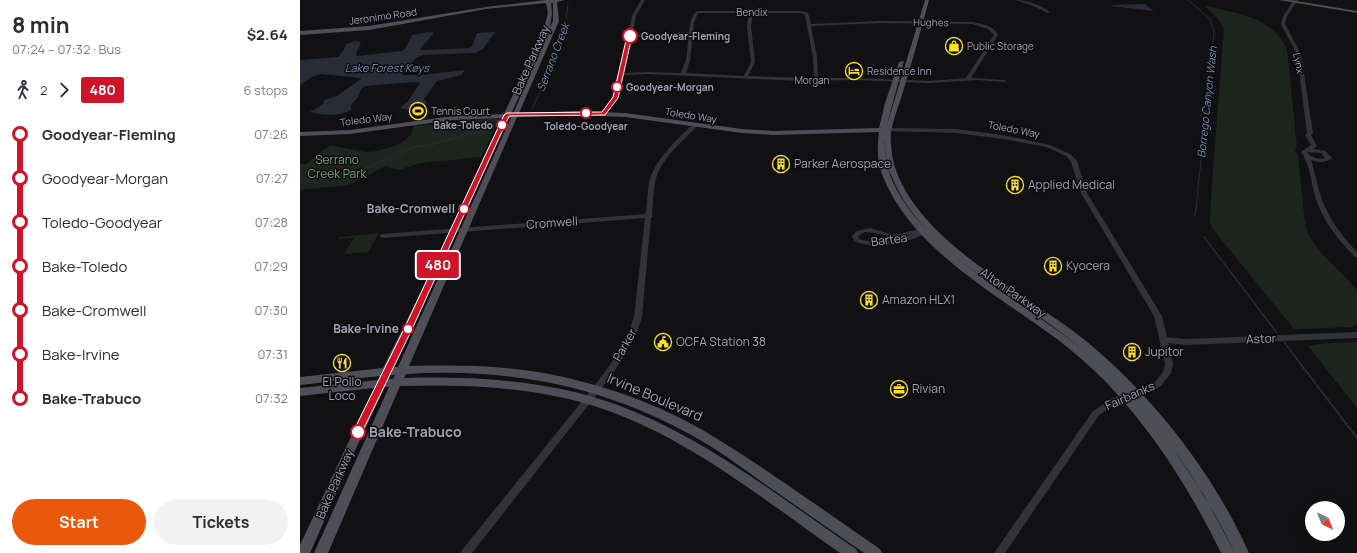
<!DOCTYPE html>
<meta charset="utf-8">
<style>
body{margin:0;font-family:Manrope,sans-serif;background:#f2f2f3;color:#2b2b33;height:100vh;display:flex;flex-direction:column;font-size:15px;white-space:nowrap}
*{box-sizing:border-box;margin:0}
p{font-size:13px;color:#7c7c81}
.icon{flex:none;width:22px;height:22px;fill:none;stroke:currentColor;stroke-width:2;stroke-linecap:round;stroke-linejoin:round}
.map{position:relative;flex:1;overflow:hidden}
.drawer{display:flex;flex-direction:column;background:#fff;width:300px}
.drawer>*{flex:none}
.badge{padding:0 8px;border-radius:3px;font-size:14px;line-height:26px}
.needle{width:26px;rotate:137deg}
.controls{position:absolute;left:1005px;top:501px;display:grid;gap:8px}
.controls a{display:grid;place-items:center;width:40px;height:40px;border-radius:50%;background:#fff;box-shadow:0 4px 16px #0002;font-size:20px}
.map>.badge{position:absolute;translate:-50% -50%;box-shadow:0 0 0 2px #fff}
.legs{display:flex;align-items:center;gap:6px;height:44px;padding:0 12px;font-size:13px}
.legs p{margin-inline-start:auto}
.overview{display:flex;align-items:center;justify-content:space-between;height:68px;padding:0 12px}
h1{font-size:22px;font-weight:700;line-height:30px}
.primary-button{display:flex;gap:8px;margin-top:auto;padding:8px 12px}
.primary-button a{flex:1;height:46px;border-radius:24px;background:#ea580c;color:#fff;font-size:16px;font-weight:700;line-height:46px;text-align:center}
.primary-button a+a{background:#f2f2f3;color:#2b2b33}
ul{padding:0 12px;list-style:none}
li{display:flex;align-items:center;gap:14px;height:44px;font-size:15px}
li i{display:grid;place-items:center;width:6px;height:100%;margin:0 5px;background:currentColor}
li i::after{content:'';width:10px;height:10px;margin:-5px;border:3px solid;border-radius:50%;background:#fff}
li p{margin-inline-start:auto}
li:first-child i{background:linear-gradient(#0000 50%,currentColor 0)}
li:last-child i{background:linear-gradient(currentColor 50%,#0000 0)}
main{display:flex;flex:1;min-height:0}
.map>svg:first-child{display:block}
.green{fill:#1d251f}
.water{fill:#272c37}
.lines{fill:none;stroke-linecap:round;stroke-linejoin:round}
.stream-far2{stroke:#272c37;stroke-width:1}
.stream-far1{stroke:#272c37;stroke-width:1.5}
.stream{stroke:#272c37;stroke-width:2}
.minor{fill:#323238;fill-rule:evenodd}
.major{fill:#4e4e57;fill-rule:evenodd}
.line-1{fill:#cf1429;stroke:#fff}
.stop-1-dot{fill:#fff;stroke:#cf1429;stroke-width:2}
.labels{text-anchor:middle;stroke-width:3;stroke-linejoin:round;paint-order:stroke}
.far-street-label{font-size:10px;fill:#a1a3b4;stroke:#0c0c0d}
.far-stop-label{font-size:10px;font-weight:bold;fill:#a1a3b4;stroke:#0c0c0d;text-anchor:start}
.far-poi-label{font-size:10px;fill:#a1a3b4;stroke:#0c0c0d;text-anchor:start}
.far-water-label{font-size:11px;font-style:italic;fill:#7688b2;stroke:#0c0c0d}
.street-label{font-size:12px;fill:#a1a3b4;stroke:#0c0c0d}
.park-label{font-size:12px;fill:#77a083;stroke:#0c0c0d}
.poi-label{font-size:12px;fill:#a1a3b4;stroke:#0c0c0d;text-anchor:start}
.stop-label{font-size:12px;font-weight:bold;fill:#a1a3b4;stroke:#0c0c0d;text-anchor:end}
.near-street-label{font-size:14px;fill:#a1a3b4;stroke:#0c0c0d}
.near-stop-label{font-size:14px;font-weight:bold;fill:#a1a3b4;stroke:#0c0c0d;text-anchor:start}
</style>
<main>
<section class="drawer">
<div class="overview"><div><h1>8 min</h1><p>07:24 – 07:32 · Bus</p></div><b>$2.64</b></div>
<div class="legs"><svg class="icon" aria-label="walk" viewBox="0 0 24 24"><circle cx="13" cy="4" r="2"/><path d="M13 8l-2 6 4 7M11 14l-3 7M7 12l3-4h3l4 4"/></svg>2<svg class="icon" aria-label="forward" viewBox="0 0 24 24"><path d="M9 5l7 7-7 7"/></svg><b class="badge" style="background:#cf1429;color:#fff">480</b><p>6 stops</p></div>
<ul>
<li><i style="color:#cf1429"></i><b>Goodyear-Fleming</b><p>07:26</p></li>
<li><i style="color:#cf1429"></i><span>Goodyear-Morgan</span><p>07:27</p></li>
<li><i style="color:#cf1429"></i><span>Toledo-Goodyear</span><p>07:28</p></li>
<li><i style="color:#cf1429"></i><span>Bake-Toledo</span><p>07:29</p></li>
<li><i style="color:#cf1429"></i><span>Bake-Cromwell</span><p>07:30</p></li>
<li><i style="color:#cf1429"></i><span>Bake-Irvine</span><p>07:31</p></li>
<li><i style="color:#cf1429"></i><b>Bake-Trabuco</b><p>07:32</p></li>
</ul>
<div class="primary-button"><a>Start</a><a>Tickets</a></div>
</section>
<div class="map">
<svg width="1057" height="553" viewBox="0 0 1057 553">
<rect width="100%" height="100%" fill="#111113"/>
<path class="green" d="M905 6C935 13 973 16 987 50L997 147 995 150 998 156 1005 223 1008 234 1018 249 1057 290V324L1052 327 994 329 912 228 910 222 911 197 924 29 919 20Z
M195 118 199 120 181 157 121 163 98 170 86 166 49 185 0 190V164H6L30 145C42 147 53 150 65 152 79 153 115 143 113 126Z
M79 233 68 252 44 254 54 238 38 239 39 237Z
M1057 342V408L1008 346 1031 343Z"/>
<path class="water" d="M845 4 854 11 811 6 812 5Z
M129 32 134 33 120 49 121 50 169 48 172 46 177 33 195 32 183 49 175 53 123 55 116 58 102 75H122L165 70 161 75 137 81 124 99 127 102C122 107 109 112 100 108L108 101 120 83 115 82 65 86 61 89 58 97 51 105V110C40 116 22 116 10 112L23 104 24 100 37 96 62 78 21 74 12 77 0 85V60L38 57 43 51 46 44 56 41 61 42 56 54 57 56 102 51 105 49 112 35Z"/>
<g class="lines">
<path class="stream-far2" d="M888 0 910 19 914 32 896 208
M232 109C248 75 265 42 268 3
M0 182 50 175 115 147 132 145 167 134 192 130"/>
<path class="stream-far1" d="M895 215 896 207
M904 237 977 333
M984 342 997 359"/>
<path class="stream" d="M996 358 1057 438"/>
<path class="minor" d="M341 0H345L336 16 332 35 389 32C390 24 391 16 397 11H501L508 13 511 24 581 21 672 22C682 24 693 25 698 35L671 78 705 80 707 81 705 82 677 80 629 83 555 80 499 81 348 74 323 75 317 98 305 115H301L300 114 313 98 332 16ZM398 13H449L447 26 451 62 444 76 386 73 390 60 394 23ZM453 13H501L505 15 507 24 506 25 507 26 513 57 514 78 448 76 455 62 451 26ZM581 23 672 24 688 29 694 35 666 78 629 81 555 78H518L517 57 511 26ZM389 34 386 60 381 73 348 72 323 73 331 37Z
M716 0C728 0 741 5 750 12L747 13 736 7Z
M994 0H998L987 16 985 24 1001 54 1013 133 1011 135 1017 146 1013 149 1025 151 1032 158C1026 163 1018 163 1011 160 1015 172 1017 185 1021 197 1028 218 1042 236 1057 252V258L1055 257C1038 240 1022 220 1015 196 1011 182 1010 164 1001 152L1011 145 1005 135 1007 133 997 54 981 24 983 16ZM1007 152 1021 153 1025 158C1018 160 1012 158 1007 152Z
M394 124 396 125V127C381 143 359 160 355 183 353 193 353 204 352 215L353 216 351 218 342 317C334 344 318 367 301 389L172 553H161L162 550 295 385C312 363 326 343 334 317L345 218 82 238 79 236 82 234 346 214C347 204 347 193 349 183 354 160 376 141 392 125Z
M589 128 656 129 703 135 750 145 770 154 777 161 787 193 862 316 867 337 886 339 1057 332V338L886 345 868 343 873 364 871 373 861 386 849 393 819 402 799 415 705 553H694L793 411 813 398 843 389 855 382 863 372 865 364 854 316 781 193 771 162 766 156 746 147 703 139 656 133 587 131V129Z
M570 228C578 230 589 235 598 234 607 233 623 225 631 231L630 232C624 234 619 237 613 239 594 245 572 249 554 241L552 236 557 231ZM565 232 575 233 597 238 616 233C599 239 576 245 559 239L558 236Z"/>
<path class="major" d="M246 0H265L257 2 259 21 219 113 278 111 325 113 442 129 473 131 579 128 585 103 599 62 604 61 586 128 625 0H629C621 31 612 61 603 92 599 105 593 119 591 133 590 141 592 156 594 164 618 245 731 294 792 346 856 400 915 476 949 553H935C917 516 897 482 873 449L904 495 935 553H921C891 491 853 431 805 381 790 366 774 352 757 339 696 294 610 248 582 174 577 161 577 146 579 132L473 135 442 133 325 117 278 115 217 117 109 366C157 365 206 365 254 375 312 387 369 408 419 440 474 474 526 512 580 549L582 553H564C530 529 496 506 462 482 445 470 428 457 410 446 316 388 214 367 106 374L104 378C175 376 248 380 315 404 403 436 479 497 556 549L558 553H540C467 502 394 442 309 411 243 387 170 384 100 386L28 553H14L89 387H85L57 446 10 553H0V545L74 388 0 396V388L78 380 80 376 0 385V377L83 368 130 274 202 118 153 120 50 134 0 136V132L50 130 153 116 204 114 244 28 248 13 246 3 186 9 69 30 0 35V31L69 26 186 7ZM251 3H253V21L213 114H211L250 28 252 13ZM209 118H211L98 367H94L138 274ZM585 139C585 147 585 156 587 163 588 168 590 173 592 177 623 254 721 297 782 349 722 300 578 228 585 139ZM90 375H95L93 379H89Z
M979 0H990L1057 11V13Z"/>
</g>
<path class="line-1" d="M330 35 332 36 318 98 305 115 209 116 113 327 62 432 58 436 54 435 53 432 105 327 204 115 207 113 302 112 313 97 327 36Z"/>
<defs>
<g id="shop-ring" transform="scale(0.9)"><circle r="9.5" fill="#0c0c0d" stroke="#fbe120" stroke-width="1.5"/><path d="M-5-2.5h2.3a2.7 3.5 0 0 1 5.4 0H5L5.5 6h-11ZM-1.5-2.5h3a1.5 2.3 0 0 0-3 0Z" fill="#fbe120"/></g>
<g id="hotel-ring" transform="scale(0.9)"><circle r="9.5" fill="#0c0c0d" stroke="#fbe120" stroke-width="1.5"/><path d="M-6-4.5h1.5V1H6V5H4.5V3h-9V5H-6ZM-4 0a1.8 1.8 0 1 1 3.6 0ZM.5 0V-2.5h3Q6-2.5 6 0Z" fill="#fbe120"/></g>
<g id="stadium-ring" transform="scale(0.9)"><circle r="9.5" fill="#0c0c0d" stroke="#fbe120" stroke-width="1.5"/><path d="M0-5a6.5 5 0 1 0 0 10a6.5 5 0 1 0 0-10ZM-3.5-1.8h7v3.6h-7Z" fill="#fbe120"/></g>
<g id="building-ring" transform="scale(0.9)"><circle r="9.5" fill="#0c0c0d" stroke="#fbe120" stroke-width="1.5"/><path d="M-4-6H4V6H1V3H-1V6H-4ZM-2.5-4.3h1.7v1.8h-1.7ZM.8-4.3h1.7v1.8H.8ZM-2.5-1h1.7V.8h-1.7ZM.8-1h1.7V.8H.8Z" fill="#fbe120"/></g>
<g id="civic-ring" transform="scale(0.9)"><circle r="9.5" fill="#0c0c0d" stroke="#fbe120" stroke-width="1.5"/><path d="M-.6-6.5H3V-4.5H.6V-3L4-1V1h2V6H-6V1h2V-1L-.6-3ZM-1.2 2.5V6h2.4V2.5Z" fill="#fbe120"/></g>
<g id="restaurant-ring" transform="scale(0.9)"><circle r="9.5" fill="#0c0c0d" stroke="#fbe120" stroke-width="1.5"/><path d="M-5-6h1v4h1v-4h1v4h1v-4h1v5L-1.5 .5V6h-2V.5L-5-1ZM5-6V6H3V1.5H1.5Q1.5-4 5-6Z" fill="#fbe120"/></g>
<g id="office-ring" transform="scale(0.9)"><circle r="9.5" fill="#0c0c0d" stroke="#fbe120" stroke-width="1.5"/><path d="M-6-3h4V-5.5h4V-3h4V5H-6ZM-1-4.5V-3h2v-1.5ZM-6 0V1H6V0Z" fill="#fbe120"/></g>
</defs>
<g fill-rule="evenodd">
<use href="#shop-ring" x="654" y="46"/>
<use href="#hotel-ring" x="554" y="71"/>
<use href="#stadium-ring" x="118" y="111"/>
<use href="#building-ring" x="481" y="164"/>
<use href="#building-ring" x="715" y="185"/>
<use href="#building-ring" x="753" y="266"/>
<use href="#building-ring" x="569" y="300"/>
<use href="#civic-ring" x="363" y="342"/>
<use href="#building-ring" x="832" y="352"/>
<use href="#restaurant-ring" x="42" y="363"/>
<use href="#office-ring" x="599" y="389"/>
</g>
<g class="stop-1-dot">
<circle cx="330" cy="36" r="7"/>
<circle cx="317" cy="87" r="5"/>
<circle cx="286" cy="113" r="5"/>
<circle cx="202" cy="125" r="5"/>
<circle cx="164" cy="209" r="5"/>
<circle cx="108" cy="329" r="5"/>
<circle cx="58" cy="432" r="7"/>
</g>
<g class="labels">
<g class="far-street-label">
<text x="452" y="16">Bendix</text>
<text transform="translate(83 16) rotate(-8)" y="4">Jeronimo Road</text>
<text transform="translate(631 22) rotate(1)" y="4">Hughes</text>
<text transform="translate(999 63) rotate(79)" y="4">Lynx</text>
<text x="512" y="84">Morgan</text>
<text transform="translate(391 115) rotate(9)" y="4">Toledo Way</text>
<text transform="translate(66 119) rotate(-7)" y="4">Toledo Way</text>
<text transform="translate(714 129) rotate(11)" y="4">Toledo Way</text>
</g>
<g class="far-stop-label">
<text x="341" y="40">Goodyear-Fleming</text>
<text x="326" y="91">Goodyear-Morgan</text>
<text x="193" y="129" text-anchor="end">Bake-Toledo</text>
<text x="286" y="130" text-anchor="middle">Toledo-Goodyear</text>
</g>
<g class="far-poi-label">
<text x="667" y="50">Public Storage</text>
<text x="567" y="75">Residence Inn</text>
<text x="131" y="115">Tennis Court</text>
</g>
<g class="far-water-label">
<text transform="translate(253 57) rotate(-69)" y="4">Serrano Creek</text>
<text x="87" y="72">Lake Forest Keys</text>
<text transform="translate(907 102) rotate(-84)" y="4">Borrego Canyon Wash</text>
</g>
<g class="street-label">
<text transform="translate(231 60) rotate(-66)" y="4">Bake Parkway</text>
<text transform="translate(252 223) rotate(-4)" y="4">Cromwell</text>
<text transform="translate(589 240) rotate(-7)" y="4">Bartea</text>
<text transform="translate(713 293) rotate(35)" y="4">Alton Parkway</text>
<text transform="translate(961 339) rotate(-2)" y="4">Astor</text>
<text transform="translate(325 345) rotate(-60)" y="4">Parker</text>
<text transform="translate(830 396) rotate(-24)" y="4">Fairbanks</text>
<text transform="translate(35 484) rotate(-66)" y="4">Bake Parkway</text>
</g>
<g class="park-label">
<text x="37" y="164">Serrano<tspan x="37" dy="14">Creek Park</tspan></text>
</g>
<g class="poi-label">
<text x="494" y="168">Parker Aerospace</text>
<text x="728" y="189">Applied Medical</text>
<text x="766" y="270">Kyocera</text>
<text x="582" y="304">Amazon HLX1</text>
<text x="376" y="346">OCFA Station 38</text>
<text x="845" y="356">Jupitor</text>
<text x="42" y="386" text-anchor="middle">El Pollo<tspan x="42" dy="14">Loco</tspan></text>
<text x="612" y="393">Rivian</text>
</g>
<g class="stop-label">
<text x="155" y="213">Bake-Cromwell</text>
<text x="99" y="333">Bake-Irvine</text>
</g>
<g class="near-street-label">
<text transform="translate(355 397) rotate(23)" y="5">Irvine Boulevard</text>
</g>
<g class="near-stop-label">
<text x="69" y="437">Bake-Trabuco</text>
</g>
</g>
</svg>
<div class="controls">
<a><svg class="needle" viewBox="-14 -14 28 28"><path d="M0-13l5 13h-10z" fill="#e53935"/><path d="M0 13l5-13h-10z" fill="#7c7c81"/></svg></a>
</div>
<b class="badge" style="left:138px;top:265px;background:#cf1429;color:#fff">480</b>
</div>
</main>
